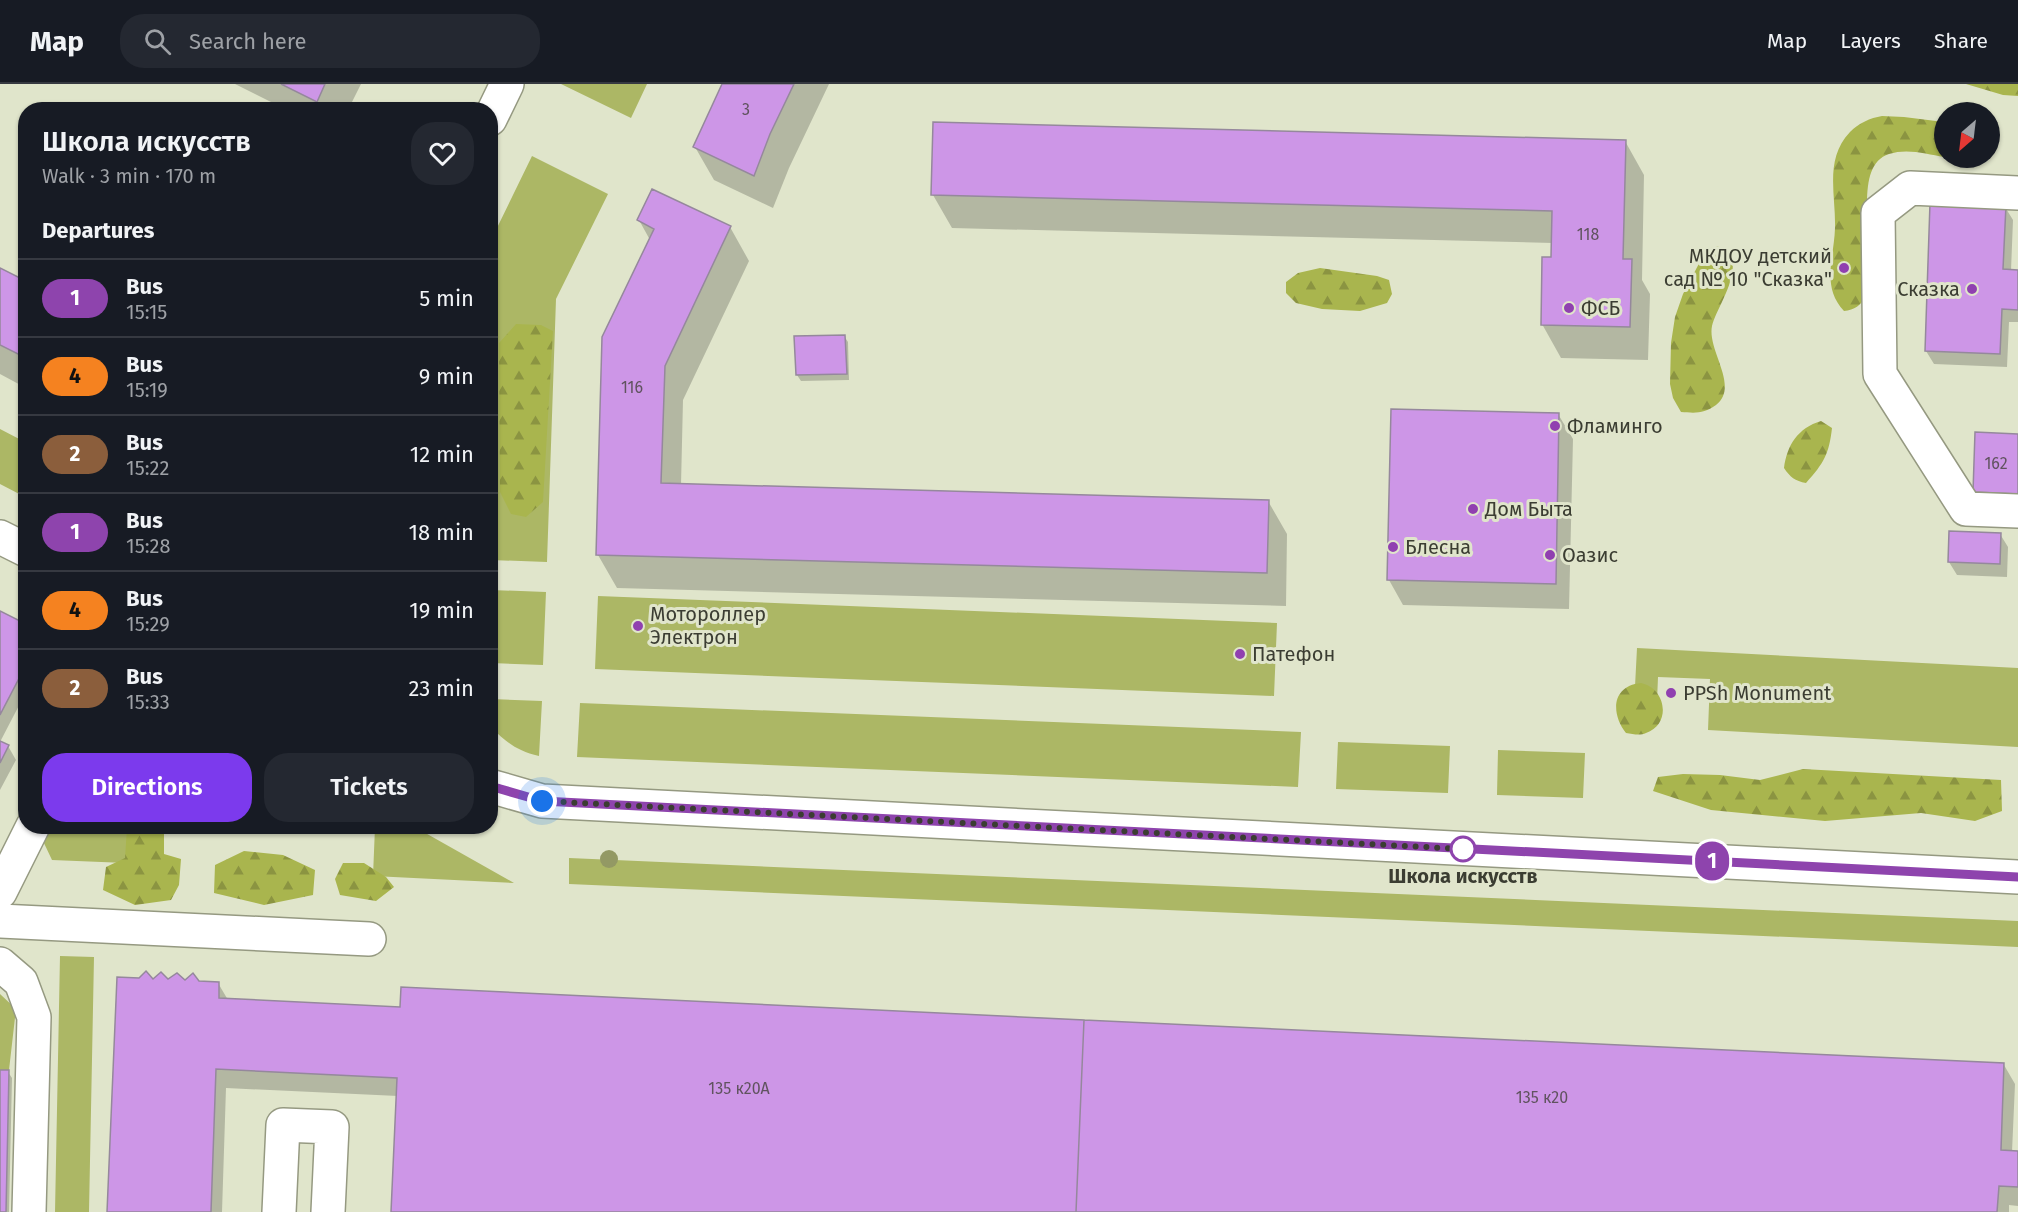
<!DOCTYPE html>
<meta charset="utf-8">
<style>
body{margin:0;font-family:"Fira Sans",sans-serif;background:#242831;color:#f1f3f6;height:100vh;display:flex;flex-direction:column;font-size:22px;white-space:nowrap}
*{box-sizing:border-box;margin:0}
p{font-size:20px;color:#9ea1a6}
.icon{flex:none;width:33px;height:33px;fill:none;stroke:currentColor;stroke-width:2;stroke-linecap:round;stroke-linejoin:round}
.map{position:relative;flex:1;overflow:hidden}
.panel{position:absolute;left:18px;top:18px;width:480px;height:732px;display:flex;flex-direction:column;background:#171b24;border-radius:24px;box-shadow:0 2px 4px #0004}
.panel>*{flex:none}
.badge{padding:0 12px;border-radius:20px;font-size:21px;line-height:39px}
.needle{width:39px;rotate:208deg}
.fabs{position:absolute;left:1934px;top:18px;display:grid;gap:12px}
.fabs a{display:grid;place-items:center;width:66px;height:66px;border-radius:50%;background:#171b24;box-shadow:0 2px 4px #0004;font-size:30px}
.you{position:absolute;width:30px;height:30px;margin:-15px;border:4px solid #fff;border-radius:50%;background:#1a73e8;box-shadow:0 0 0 9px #1a73e833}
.map>.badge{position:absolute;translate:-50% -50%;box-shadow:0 0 0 3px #fff}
h2{padding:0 24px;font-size:22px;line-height:54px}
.round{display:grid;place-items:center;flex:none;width:63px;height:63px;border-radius:24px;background:#242831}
.head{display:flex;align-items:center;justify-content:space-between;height:102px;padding:0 24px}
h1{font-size:28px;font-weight:600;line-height:45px}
.action{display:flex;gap:12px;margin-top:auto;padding:12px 24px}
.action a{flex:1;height:69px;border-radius:24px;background:#7c3aed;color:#fff;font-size:24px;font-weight:600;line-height:69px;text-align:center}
.action a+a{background:#242831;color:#f1f3f6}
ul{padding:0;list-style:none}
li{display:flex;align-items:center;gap:18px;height:78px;padding:0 24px;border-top:2px solid #363941}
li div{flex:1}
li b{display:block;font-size:22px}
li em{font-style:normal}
li .badge{min-width:66px;font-weight:700;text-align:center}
header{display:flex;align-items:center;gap:36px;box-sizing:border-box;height:84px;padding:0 30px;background:#171b24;border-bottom:2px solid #363941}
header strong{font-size:28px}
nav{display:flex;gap:33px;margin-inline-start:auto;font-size:21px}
.search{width:420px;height:54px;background:#242831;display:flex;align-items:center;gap:15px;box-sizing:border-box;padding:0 21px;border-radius:24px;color:#9ea1a6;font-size:22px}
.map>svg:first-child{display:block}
.grass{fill:#acb765}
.forest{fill:url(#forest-firs)}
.shadow{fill:#0003}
.building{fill:#cd96e7;stroke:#95889c;stroke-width:1.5}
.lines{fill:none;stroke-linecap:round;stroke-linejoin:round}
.minor-casing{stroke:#959981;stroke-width:36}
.minor{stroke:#fff;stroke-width:33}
.tree{fill:#939964}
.line-casing{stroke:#fff;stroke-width:14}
.line{stroke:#8e44ad;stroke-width:9}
.walk{stroke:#3b3d32;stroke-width:6;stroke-dasharray:0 10.8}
.poi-dot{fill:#9040b0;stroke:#e0e5cb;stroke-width:2}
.stop-dot{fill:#fff;stroke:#8e44ad;stroke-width:3}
.labels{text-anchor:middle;stroke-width:6;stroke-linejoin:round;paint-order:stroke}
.number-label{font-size:16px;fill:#60535f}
.poi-label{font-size:20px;fill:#3b3d32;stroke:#e0e5cb;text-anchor:start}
.stop-label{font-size:20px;font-weight:bold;fill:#3b3d32;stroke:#e0e5cb}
</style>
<header>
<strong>Map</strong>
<div class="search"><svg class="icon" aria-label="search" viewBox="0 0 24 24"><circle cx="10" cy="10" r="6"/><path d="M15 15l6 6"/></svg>Search here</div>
<nav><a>Map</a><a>Layers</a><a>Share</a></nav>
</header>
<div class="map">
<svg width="2018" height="1128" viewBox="0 0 2018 1128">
<defs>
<pattern id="forest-firs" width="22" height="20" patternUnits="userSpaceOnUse" patternTransform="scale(1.5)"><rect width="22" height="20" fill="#a9b54e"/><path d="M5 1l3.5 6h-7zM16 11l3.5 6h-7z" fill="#8b9441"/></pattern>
</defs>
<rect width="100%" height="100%" fill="#e0e5cb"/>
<path class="grass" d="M561 0H647L631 34Z
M532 72 608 110 556 215 547 478 491 476 490 247 493 152Z
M0 345 25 358V413L0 400Z
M491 506 546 508 543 581 491 579Z
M598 512 1277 539 1274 612 595 585Z
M1637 564 2018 584V663L1708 646 1710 595 1658 593 1656 642 1633 641Z
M491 615 542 617 539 672C517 667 507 659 491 643Z
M580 619 1301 648 1298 703 577 673Z
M1338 658 1450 662 1448 709 1336 705Z
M1498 666 1585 669 1583 714 1497 711Z
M413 742 514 799 373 792 375 743Z
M49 743H129L126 779 52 776 43 757Z
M569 774 2018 837V863L569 800Z
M60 872 94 873 89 1128H55Z
M0 910 16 925 9 986H0Z"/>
<path class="forest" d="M1966 0H2018V12L2003 11Z
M1882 32 1904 33 1944 38V73C1927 70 1907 64 1889 70 1837 87 1902 223 1844 227 1821 202 1834 175 1835 144 1836 111 1824 75 1850 48 1859 39 1870 34 1882 32Z
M1721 162C1750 179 1717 221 1712 242 1707 267 1740 302 1716 321 1704 330 1695 329 1681 328L1673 314 1670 300 1671 259 1675 233 1683 210 1704 170 1712 163Z
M1320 184 1377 192 1389 196 1392 210 1387 219 1360 227 1322 225 1296 219 1286 209V198L1298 189Z
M516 240 541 241 553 247 543 418 526 433 511 430 500 408 499 259Z
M1821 337 1832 344C1829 370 1824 379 1806 399 1795 397 1790 393 1784 384 1787 361 1798 344 1821 337Z
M1641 599C1666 604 1672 640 1646 649 1640 652 1633 650 1626 649 1611 630 1611 602 1641 599Z
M1803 685 2001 696 2002 727 1975 737 1921 729 1825 737 1711 726 1653 707 1658 693 1683 690 1720 691 1760 696Z
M127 743H164V770L181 775 179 801 171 816 135 821 103 806 106 783 125 774Z
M244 767 283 771 315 786 313 811 264 821 214 809 215 781Z
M343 779H364L386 793 394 803 376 817 340 811 335 795Z"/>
<path class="shadow" d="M235 0H361L348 26H287Z
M724 0H829L789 84 773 124 714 96 695 63Z
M1625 57 1644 91 1642 196 1650 210 1648 276 1561 274 1542 240 1553 175V159L952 144 933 111Z
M2005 123 2013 136 2011 187H2018V238H2009L2007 283 1934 280 1926 267Z
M639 136 730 143 749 177 683 316 681 401 1268 417 1287 450 1286 522 617 504 598 471 650 156Z
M0 185 26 199V304L0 290Z
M844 252 848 258 849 296 801 297 797 291Z
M1558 330 1573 355 1569 525 1403 521 1389 496Z
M2018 352V422L1982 421 1975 408Z
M2000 450 2008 463 2007 493 1957 491 1949 478Z
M0 528 26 541V608L0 658Z
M0 658 8 662 16 676 0 706Z
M153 897 218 899 228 916 402 924 2004 981 2015 1000 2012 1068 2018 1069V1122L2009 1121V1128H392L398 1012 226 1004 222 1128H109Z
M0 988H8L12 994 9 1128H0Z"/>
<path class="building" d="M281 0H325L317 18Z
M722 0H794L770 50 754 92 693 63Z
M933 38 1626 56 1623 175H1632L1630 243 1541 241 1542 173H1551L1552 127 931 111Z
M652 105 731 142 665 282 661 399 1269 416 1267 489 596 471 602 253 654 145 637 136Z
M1930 119 2006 121 2003 185 2018 186V226L2002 225 2000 270 1925 267Z
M0 184 26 197V274L0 261Z
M845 251 847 290 796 291 794 252Z
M1391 325 1559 329 1556 500 1387 496Z
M1975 348 2018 350V410L1973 408Z
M1949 447 2001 449 2000 480 1948 478Z
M0 527 26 540V581L0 631Z
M0 657 9 661 0 679Z
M146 887 153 895 161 888 168 895 177 889 185 896 193 889 199 897 219 898V914L400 923 401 903 1084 936 1076 1128H391L397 994 216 985 211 1128H107L117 893 139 894Z
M1084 936 2004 979 2001 1066 2018 1067V1103L1999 1102 1997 1128H1076Z
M0 986H9L6 1128H0Z"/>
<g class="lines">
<g class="minor-casing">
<path id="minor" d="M490 35 507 0
M2018 109 1910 104 1878 129 1880 290 1966 425 2018 427
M0 453 26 466
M490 702 542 717 2018 793
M0 808 33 742
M0 837 369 855
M0 880 21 898 34 933 29 1128
M279 1128 283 1041 332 1043 328 1128"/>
</g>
<use href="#minor" class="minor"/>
</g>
<circle class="tree" cx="609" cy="775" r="9"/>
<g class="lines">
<g class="line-casing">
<path id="line" d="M490 702 542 717 2018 793"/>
</g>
<use href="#line" class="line"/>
<path class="walk" d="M542 717 1463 765"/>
</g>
<g class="poi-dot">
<circle cx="1844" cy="184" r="6"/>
<circle cx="1972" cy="205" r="6"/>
<circle cx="1569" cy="224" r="6"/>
<circle cx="1555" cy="342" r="6"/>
<circle cx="1473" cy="425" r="6"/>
<circle cx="1393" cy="463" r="6"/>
<circle cx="1550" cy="471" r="6"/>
<circle cx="638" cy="542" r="6"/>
<circle cx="1240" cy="570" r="6"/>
<circle cx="1671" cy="609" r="6"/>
</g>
<circle class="stop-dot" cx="1463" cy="765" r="12"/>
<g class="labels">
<g class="number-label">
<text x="746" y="31">3</text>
<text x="1588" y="156">118</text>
<text x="632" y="309">116</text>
<text x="1996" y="385">162</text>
<text x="739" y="1010">135 к20А</text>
<text x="1542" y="1019">135 к20</text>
</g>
<g class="poi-label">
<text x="1832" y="179" text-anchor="end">МКДОУ детский<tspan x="1832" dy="23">сад № 10 "Сказка"</tspan></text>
<text x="1960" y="212" text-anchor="end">Сказка</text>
<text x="1581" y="231">ФСБ</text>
<text x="1567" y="349">Фламинго</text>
<text x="1485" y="432">Дом Быта</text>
<text x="1405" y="470">Блесна</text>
<text x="1562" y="478">Оазис</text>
<text x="650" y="537">Мотороллер<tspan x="650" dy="23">Электрон</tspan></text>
<text x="1252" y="577">Патефон</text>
<text x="1683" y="616">PPSh Monument</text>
</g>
<g class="stop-label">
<text x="1463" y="799">Школа искусств</text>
</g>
</g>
</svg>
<div class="fabs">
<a><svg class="needle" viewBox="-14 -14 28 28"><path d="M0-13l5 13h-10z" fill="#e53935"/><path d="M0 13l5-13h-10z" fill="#9ea1a6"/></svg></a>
</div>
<div class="you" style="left:542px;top:717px"></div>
<b class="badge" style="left:1712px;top:777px;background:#8e44ad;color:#fff">1</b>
<section class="panel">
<div class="head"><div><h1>Школа искусств</h1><p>Walk · 3 min · 170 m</p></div><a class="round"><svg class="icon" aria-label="heart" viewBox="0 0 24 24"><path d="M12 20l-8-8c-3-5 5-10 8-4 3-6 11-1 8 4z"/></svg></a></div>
<h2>Departures</h2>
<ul>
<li><span class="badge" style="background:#8e44ad;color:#fff">1</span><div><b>Bus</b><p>15:15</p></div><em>5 min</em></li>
<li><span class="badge" style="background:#f58220;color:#111">4</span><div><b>Bus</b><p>15:19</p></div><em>9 min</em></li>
<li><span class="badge" style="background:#8b5e3c;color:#fff">2</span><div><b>Bus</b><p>15:22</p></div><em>12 min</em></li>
<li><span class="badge" style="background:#8e44ad;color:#fff">1</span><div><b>Bus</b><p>15:28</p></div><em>18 min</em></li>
<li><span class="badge" style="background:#f58220;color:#111">4</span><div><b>Bus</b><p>15:29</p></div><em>19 min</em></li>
<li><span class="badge" style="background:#8b5e3c;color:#fff">2</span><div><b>Bus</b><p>15:33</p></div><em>23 min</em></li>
</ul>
<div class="action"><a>Directions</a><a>Tickets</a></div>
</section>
</div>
